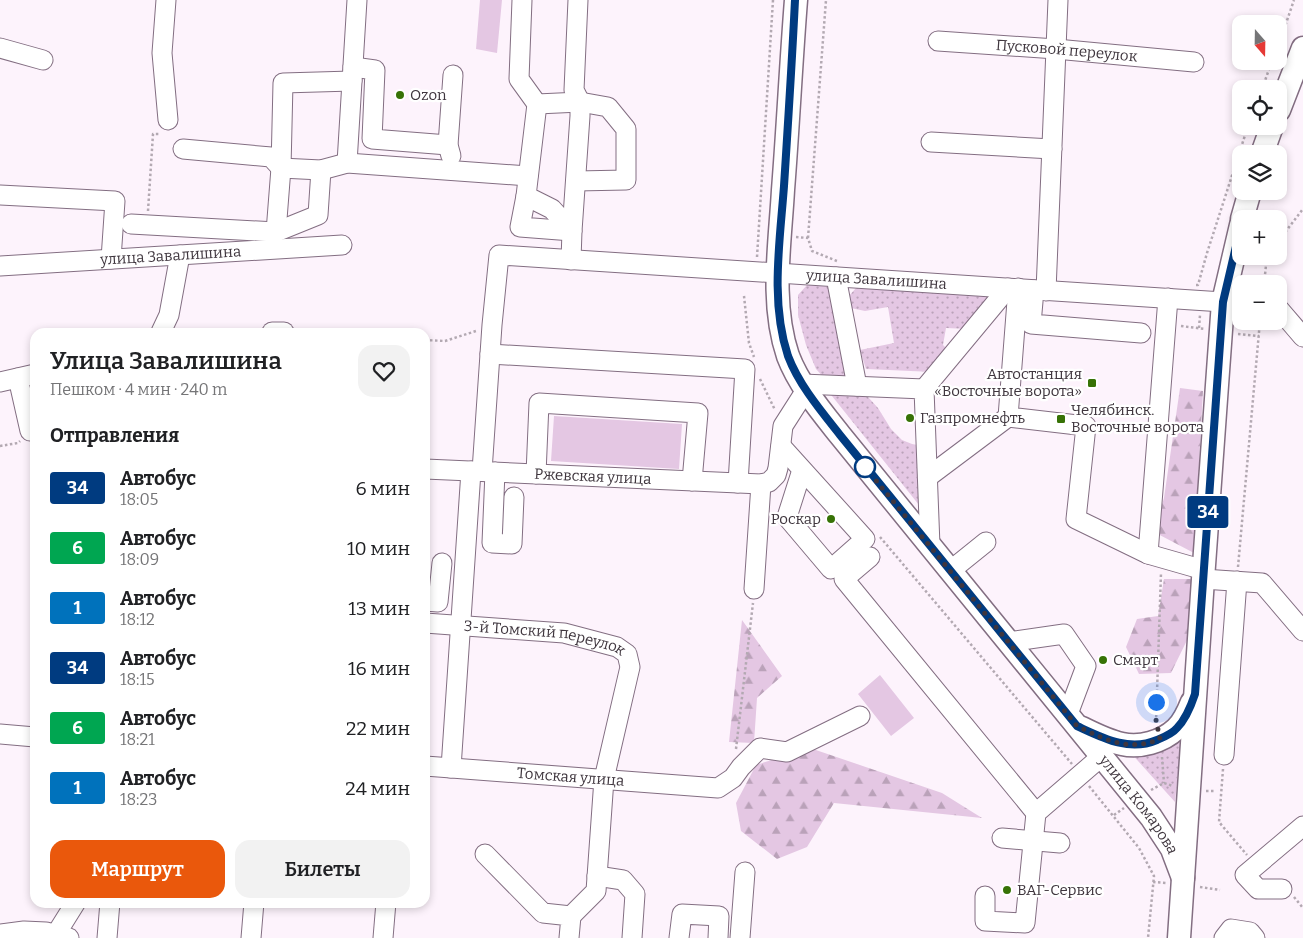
<!DOCTYPE html>
<html lang="ru">
<meta charset="utf-8">
<style>
body{margin:0;font-family:Bitter,serif;background:#f2f2f2;color:#202124;height:100vh;display:flex;flex-direction:column;font-size:19px;white-space:nowrap}
*{box-sizing:border-box;margin:0}
p{font-size:16px;color:#757577}
.icon{flex:none;width:28px;height:28px;fill:none;stroke:currentColor;stroke-width:2;stroke-linecap:round;stroke-linejoin:round}
.map{position:relative;flex:1;overflow:hidden}
.panel{position:absolute;left:30px;top:328px;width:400px;height:580px;display:flex;flex-direction:column;background:#fff;border-radius:15px;box-shadow:0 2px 8px #0003}
.panel>*{flex:none}
.badge{padding:0 10px;border-radius:4px;font-size:18px;line-height:32px}
.needle{width:32px;rotate:160deg}
.fabs{position:absolute;left:1232px;top:15px;display:grid;gap:10px}
.fabs a{display:grid;place-items:center;width:55px;height:55px;border-radius:10px;background:#fff;box-shadow:0 2px 8px #0003;font-size:25px}
.you{position:absolute;width:25px;height:25px;margin:-12px;border:4px solid #fff;border-radius:50%;background:#1a73e8;box-shadow:0 0 0 8px #1a73e833}
.map>.badge{position:absolute;translate:-50% -50%;box-shadow:0 0 0 2px #fff}
h2{padding:0 20px;font-size:19px;line-height:45px}
.round{display:grid;place-items:center;flex:none;width:52px;height:52px;border-radius:15px;background:#f2f2f2}
.headline{display:flex;align-items:center;justify-content:space-between;height:85px;padding:0 20px}
h1{font-size:24px;font-weight:600;line-height:38px}
.primary-button{display:flex;gap:10px;margin-top:auto;padding:10px 20px}
.primary-button a{flex:1;height:58px;border-radius:15px;background:#ea580c;color:#fff;font-size:20px;font-weight:600;line-height:58px;text-align:center}
.primary-button a+a{background:#f2f2f2;color:#202124}
ul{padding:0;list-style:none}
li{display:flex;align-items:center;gap:15px;height:60px;padding:0 20px}
li div{flex:1}
li b{display:block;font-size:19px}
li em{font-style:normal}
li .badge{min-width:55px;font-weight:700;text-align:center}
.map>svg:first-child{display:block}
.grass{fill:url(#grass-dots)}
.forest{fill:url(#forest-firs)}
.green{fill:#e4c7e3}
.lines{fill:none;stroke-linecap:round;stroke-linejoin:round}
.minor-casing{stroke:#836e82;stroke-width:21}
.major-casing{stroke:#836e82;stroke-width:25}
.path{stroke:#b3a9b2;stroke-width:2.5;stroke-dasharray:2.5 2.5;stroke-linecap:butt}
.minor{stroke:#fff;stroke-width:19}
.major{stroke:#fff;stroke-width:22}
.line-casing{stroke:#fff;stroke-width:11}
.line{stroke:#003b80;stroke-width:8}
.walk{stroke:#3f363e;stroke-width:5;stroke-dasharray:0 9}
.poi-dot{fill:#377206;stroke:#fff;stroke-width:2}
.stop-dot{fill:#fff;stroke:#003b80;stroke-width:2.5}
.labels{text-anchor:middle;stroke-width:4.5;stroke-linejoin:round;paint-order:stroke}
.street-label{font-size:15px;fill:#3f363e;stroke:#fff}
.poi-label{font-size:15px;fill:#3f363e;stroke:#fff;text-anchor:start}
</style>
<div class="map">
<svg width="1303" height="938" viewBox="0 0 1303 938">
<defs>
<pattern id="grass-dots" width="8" height="8" patternUnits="userSpaceOnUse" patternTransform="scale(1.25)"><rect width="8" height="8" fill="#e4c7e3"/><path d="M2 2h.1M6 6h.1" fill="none" stroke="#baa2b9" stroke-width="1.8" stroke-linecap="round"/></pattern>
<pattern id="forest-firs" width="22" height="20" patternUnits="userSpaceOnUse" patternTransform="scale(1.25)"><rect width="22" height="20" fill="#e4c7e3"/><path d="M5 1l3.5 6h-7zM16 11l3.5 6h-7z" fill="#baa2b9"/></pattern>
</defs>
<rect width="100%" height="100%" fill="#fdf3fc"/>
<path class="grass" d="M807 285 833 287 853 382 827 381 816 369 806 345 798 315V295Z
M856 288 992 297 968 329 946 328 943 345 951 353 933 372 866 369 860 350 894 343 888 307 865 311 851 308 848 297Z
M828 391 868 397 878 408 891 429 902 440 912 444 923 446 927 515Z
M1182 733 1175 802 1129 751Z"/>
<path class="forest" d="M1180 388 1203 391 1194 553 1154 532 1164 498Z
M1164 579H1193L1190 634 1171 673 1139 674 1126 647 1137 619 1158 616Z
M742 620 782 676 757 698 754 743 729 742Z
M810 748 942 793 982 818 834 803 807 847 777 859 741 831 736 803 756 765Z"/>
<path class="green" d="M480 0H502L497 53 476 49Z
M554 416 682 424 679 469 551 461Z
M880 675 914 718 891 736 858 694Z"/>
<g class="lines">
<g class="minor-casing">
<g id="minor">
<path d="M166 0 162 53 168 120"/>
<path d="M522 0 519 79 537 104 526 196 552 209 572 231 571 260"/>
<path id="s1" d="M938 41 1056 49 1194 62"/>
<path d="M0 48 43 60"/>
<path d="M353 67 375 70 372 139 448 145"/>
<path d="M537 104 580 102 608 107 626 129V180L576 181"/>
<path d="M931 142 1052 149"/>
<path d="M183 149 271 157 281 168 321 170 347 163 528 176"/>
<path d="M451 156 448 145 453 75"/>
<path d="M347 163 357 0"/>
<path d="M0 195 115 201 111 259"/>
<path d="M526 196 520 227 572 231 580 116V102L574 90 578 0"/>
<path d="M131 224 276 232 318 215 321 170"/>
<path d="M276 232 281 168 283 83 352 81"/>
<path id="s2" d="M0 266 342 245"/>
<path d="M836 277 857 386"/>
<path d="M1018 288 1008 417 1086 426 1076 519 1148 554 1204 570"/>
<path d="M1034 290 1031 324 1141 333"/>
<path d="M1046 291 1058 0"/>
<path d="M1279 309 1303 337"/>
<path d="M161 332 169 315 180 255"/>
<path d="M272 332H284"/>
<path d="M490 354 745 369 738 483"/>
<path d="M18 378 30 431 35 430"/>
<path d="M0 382 35 374"/>
<path d="M802 384 924 389 930 546"/>
<path d="M924 389 1008 288"/>
<path d="M781 446 865 539 831 569 787 517 802 470"/>
<path id="s3" d="M425 469 761 484 769 482 776 475 778 468 783 426 806 390"/>
<path id="s4" d="M482 471 492 325 499 255 1223 302 1241 304"/>
<path d="M495 472 492 543 512 544 514 497"/>
<path d="M536 474 539 403 698 413 692 481"/>
<path d="M928 477 1008 417"/>
<path d="M1148 554 1168 298"/>
<path d="M870 557 844 579 1036 813"/>
<path d="M950 571 986 542"/>
<path d="M1203 579 1262 583 1303 631"/>
<path d="M754 589 761 484"/>
<path d="M425 601 438 602 442 563"/>
<path id="s5" d="M425 623 564 633 617 647 627 654 630 667 604 779 596 891 571 916"/>
<path d="M1008 642 1064 634 1086 666 1068 714"/>
<path d="M0 734 35 737"/>
<path d="M1224 755 1237 581"/>
<path id="s6" d="M425 766 718 788 733 778 741 767 760 748 787 752 860 716"/>
<path d="M451 768 471 471"/>
<path d="M1002 838 1060 843"/>
<path d="M485 854 543 913 571 916 569 938"/>
<path d="M597 876 623 880 635 894 632 938"/>
<path d="M1282 889H1258L1245 875 1303 826"/>
<path d="M985 896V921L1025 923 1036 813 1102 756"/>
<path d="M0 934 24 931 46 932 69 938"/>
<path d="M56 934 76 902"/>
<path d="M107 938 110 902"/>
<path d="M251 938 254 902"/>
<path d="M383 938 386 902"/>
<path d="M679 938 682 914 719 916 718 938"/>
<path d="M740 938 745 872"/>
<path d="M1224 938 1231 929 1250 932 1255 938"/>
</g>
</g>
<g class="major-casing">
<g id="major">
<path id="s7" d="M796 0C791 63 788 127 783 190 780 245 770 303 788 356 799 385 821 411 840 435L1151 817 1172 849 1183 878"/>
<path d="M1279 110 1303 48"/>
<path d="M1262 154 1272 126"/>
<path d="M1242 219 1250 191"/>
<path d="M1082 728C1094 734 1108 741 1122 744 1140 748 1162 742 1176 729 1184 722 1188 712 1192 702"/>
<path d="M1179 938 1203 579 1223 302 1241 225"/>
</g>
</g>
<path class="path" d="M1279 44 1294 0
M1262 89 1272 61
M148 211 153 134H160
M796 237 808 238 812 251 837 261
M808 238 826 0
M1279 240 1303 209
M757 257 773 0
M1264 284 1267 256
M1196 285H1198L1207 253 1248 126
M744 296 749 343 754 357
M1181 326 1205 329
M1199 328 1200 315
M1238 334 1259 336
M425 340 445 341 476 331
M760 379 775 410
M0 446 18 443 20 441
M880 537 1072 764
M1238 567 1260 321
M1156 722 1161 573
M736 749 753 603
M1162 757 1164 783
M1223 769 1219 822 1247 855
M1089 786 1139 848 1154 876 1148 938
M1151 790 1164 783 1173 786
M1206 791H1214
M1114 815 1124 808
M1153 882 1167 883
M1200 887 1220 890
M1294 897 1303 908"/>
<use href="#minor" class="minor"/>
<use href="#major" class="major"/>
</g>
<g class="lines">
<g class="line-casing">
<path id="line" d="M795 0C792 62 788 124 784 186 780 241 770 302 788 356 799 385 821 411 840 435L1077 726C1103 738 1129 752 1157 740 1164 737 1172 734 1177 728 1186 719 1191 706 1195 694L1223 302 1241 225"/>
</g>
<use href="#line" class="line"/>
<path class="walk" d="M865 467 1077 726C1106 740 1128 752 1160 739L1156 720V702"/>
</g>
<g class="poi-dot">
<circle cx="400" cy="95" r="5"/>
<rect x="1087" y="378" width="10" height="10" rx="2.5"/>
<circle cx="910" cy="418" r="5"/>
<rect x="1056" y="414" width="10" height="10" rx="2.5"/>
<circle cx="831" cy="519" r="5"/>
<circle cx="1103" cy="660" r="5"/>
<circle cx="1007" cy="890" r="5"/>
</g>
<circle class="stop-dot" cx="865" cy="467" r="10"/>
<g class="labels">
<g class="street-label">
<text dy="5" stroke="none"><textPath href="#s1" startOffset="129">Пусковой переулок</textPath></text>
<text dy="5" stroke="none"><textPath href="#s2" startOffset="171">улица Завалишина</textPath></text>
<text dy="5" stroke="none"><textPath href="#s4" startOffset="595">улица Завалишина</textPath></text>
<text dy="5" stroke="none"><textPath href="#s3" startOffset="168">Ржевская улица</textPath></text>
<text dy="5" stroke="none"><textPath href="#s5" startOffset="121">3-й Томский переулок</textPath></text>
<text dy="5" stroke="none"><textPath href="#s6" startOffset="146">Томская улица</textPath></text>
<text dy="5" stroke="none"><textPath href="#s7" startOffset="928">улица Комарова</textPath></text>
</g>
<g class="poi-label">
<text x="410" y="100">Ozon</text>
<text x="1082" y="379" text-anchor="end">Автостанция<tspan x="1082" dy="17">«Восточные ворота»</tspan></text>
<text x="1071" y="415">Челябинск.<tspan x="1071" dy="17">Восточные ворота</tspan></text>
<text x="920" y="423">Газпромнефть</text>
<text x="821" y="524" text-anchor="end">Роскар</text>
<text x="1113" y="665">Смарт</text>
<text x="1017" y="895">ВАГ-Сервис</text>
</g>
</g>
</svg>
<div class="fabs">
<a><svg class="needle" viewBox="-14 -14 28 28"><path d="M0-13l5 13h-10z" fill="#e53935"/><path d="M0 13l5-13h-10z" fill="#757577"/></svg></a>
<a><svg class="icon" aria-label="locate" viewBox="0 0 24 24"><circle cx="12" cy="12" r="6"/><path d="M12 2v4M12 18v4M2 12h4M18 12h4"/></svg></a>
<a><svg class="icon" aria-label="layers" viewBox="0 0 24 24"><path d="M12 4l9 5-9 5-9-5zM3 14l9 5 9-5"/></svg></a>
<a>+</a>
<a>−</a>
</div>
<div class="you" style="left:1156px;top:702px"></div>
<b class="badge" style="left:1208px;top:512px;background:#003b80;color:#fff">34</b>
<section class="panel">
<div class="headline"><div><h1>Улица Завалишина</h1><p>Пешком · 4 мин · 240 m</p></div><a class="round"><svg class="icon" aria-label="heart" viewBox="0 0 24 24"><path d="M12 20l-8-8c-3-5 5-10 8-4 3-6 11-1 8 4z"/></svg></a></div>
<h2>Отправления</h2>
<ul>
<li><span class="badge" style="background:#003b80;color:#fff">34</span><div><b>Автобус</b><p>18:05</p></div><em>6 мин</em></li>
<li><span class="badge" style="background:#00a651;color:#fff">6</span><div><b>Автобус</b><p>18:09</p></div><em>10 мин</em></li>
<li><span class="badge" style="background:#0072bc;color:#fff">1</span><div><b>Автобус</b><p>18:12</p></div><em>13 мин</em></li>
<li><span class="badge" style="background:#003b80;color:#fff">34</span><div><b>Автобус</b><p>18:15</p></div><em>16 мин</em></li>
<li><span class="badge" style="background:#00a651;color:#fff">6</span><div><b>Автобус</b><p>18:21</p></div><em>22 мин</em></li>
<li><span class="badge" style="background:#0072bc;color:#fff">1</span><div><b>Автобус</b><p>18:23</p></div><em>24 мин</em></li>
</ul>
<div class="primary-button"><a>Маршрут</a><a>Билеты</a></div>
</section>
</div>
